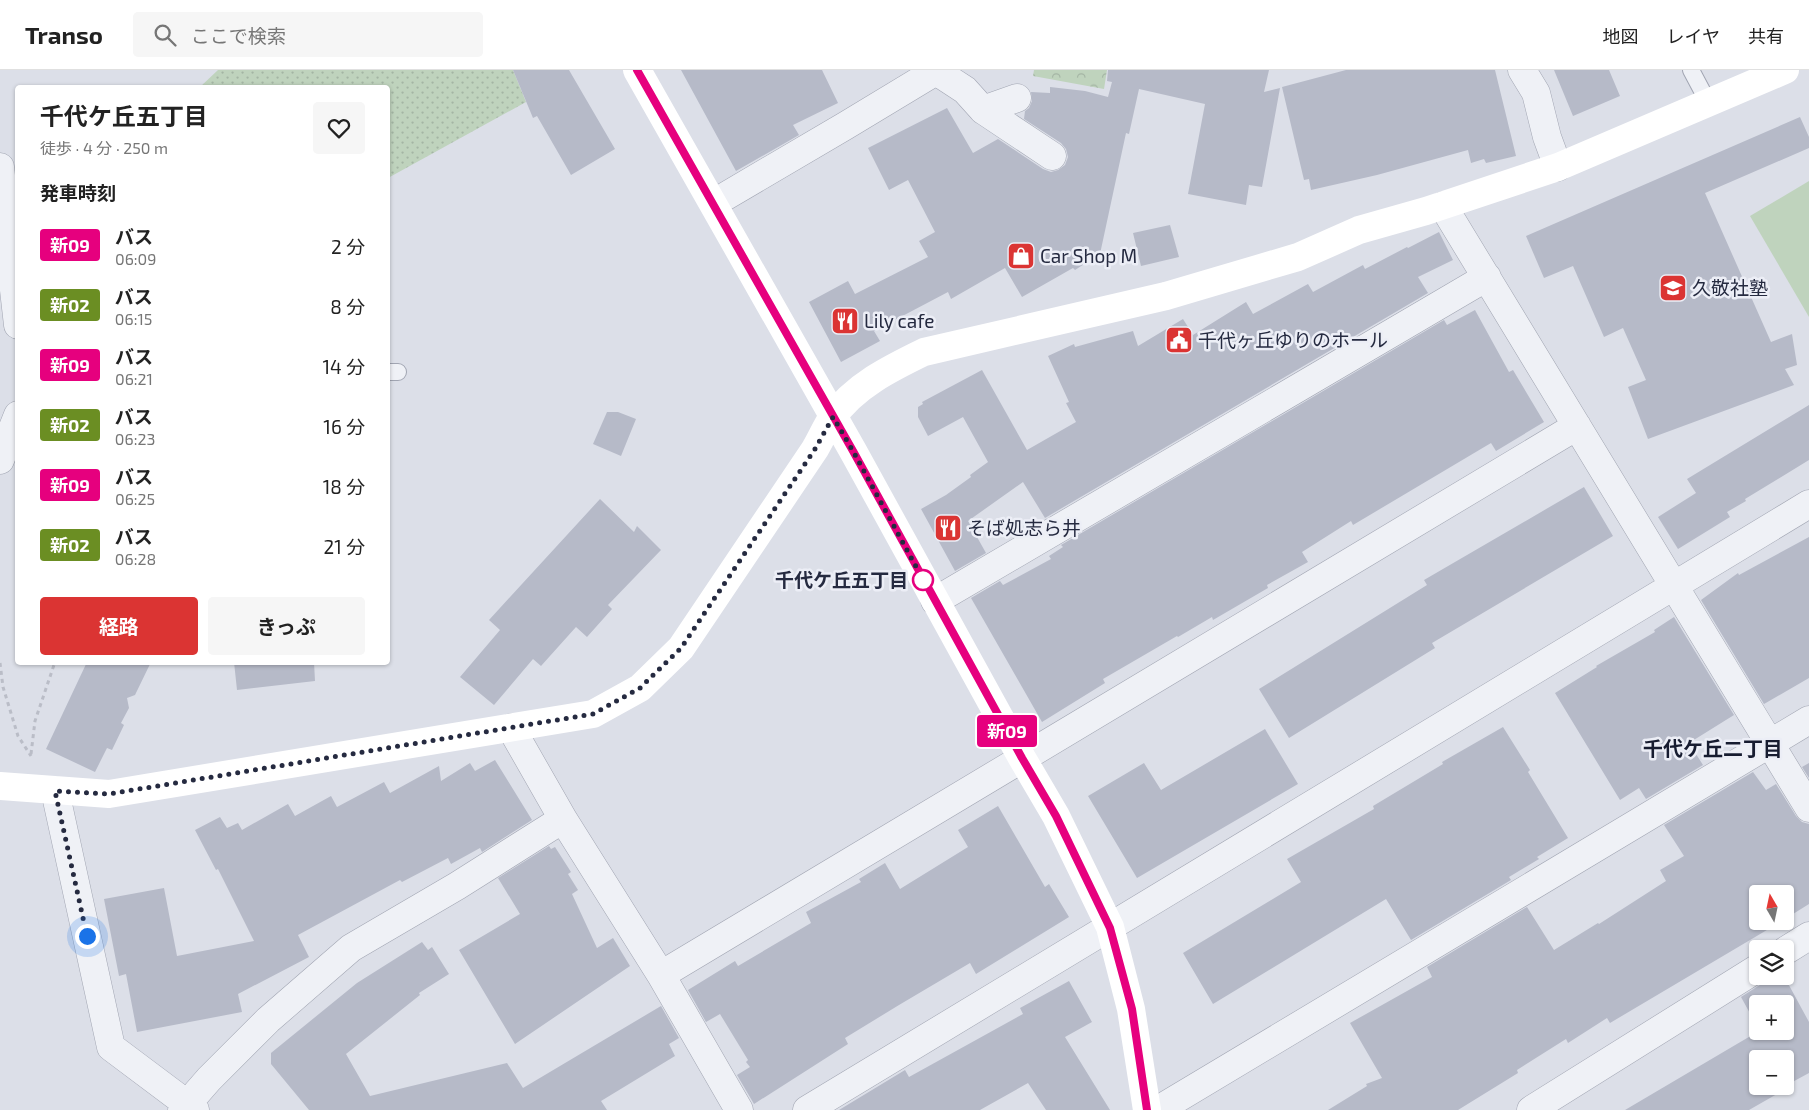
<!DOCTYPE html>
<html lang="ja">
<meta charset="utf-8">
<style>
body{margin:0;font-family:"Exo 2","Noto Sans JP",sans-serif;background:#f6f6f6;color:#222;height:100vh;display:flex;flex-direction:column;font-size:19px;white-space:nowrap}
*{box-sizing:border-box;margin:0}
p{font-size:16px;color:#767676}
.icon{flex:none;width:28px;height:28px;fill:none;stroke:currentColor;stroke-width:2;stroke-linecap:round;stroke-linejoin:round}
.map{position:relative;flex:1;overflow:hidden}
.panel{position:absolute;left:15px;top:15px;width:375px;height:580px;display:flex;flex-direction:column;background:#fff;border-radius:5px;box-shadow:0 1px 4px #0004}
.panel>*{flex:none}
.badge{padding:0 10px;border-radius:4px;font-size:18px;line-height:32px}
.needle{width:32px;rotate:351deg}
.controls{position:absolute;left:1749px;top:815px;display:grid;gap:10px}
.controls a{display:grid;place-items:center;width:45px;height:45px;border-radius:5px;background:#fff;box-shadow:0 1px 4px #0004;font-size:25px}
.you{position:absolute;width:25px;height:25px;margin:-12px;border:4px solid #fff;border-radius:50%;background:#1a73e8;box-shadow:0 0 0 8px #1a73e833}
.map>.badge{position:absolute;translate:-50% -50%;box-shadow:0 0 0 2px #fff}
h2{padding:0 25px;font-size:19px;line-height:45px}
.round{display:grid;place-items:center;flex:none;width:52px;height:52px;border-radius:5px;background:#f6f6f6}
.overview{display:flex;align-items:center;justify-content:space-between;height:85px;padding:0 25px}
h1{font-size:24px;font-weight:700;line-height:38px}
.action{display:flex;gap:10px;margin-top:auto;padding:10px 25px}
.action a{flex:1;height:58px;border-radius:5px;background:#db3433;color:#fff;font-size:20px;font-weight:700;line-height:58px;text-align:center}
.action a+a{background:#f6f6f6;color:#222}
ul{padding:0;list-style:none}
li{display:flex;align-items:center;gap:15px;height:60px;padding:0 25px}
li div{flex:1}
li b{display:block;font-size:19px}
li em{font-style:normal}
li .badge{min-width:55px;font-weight:700;text-align:center}
header{display:flex;align-items:center;gap:30px;box-sizing:border-box;height:70px;padding:0 25px;background:#fff;border-bottom:1px solid #e0e0e0}
header strong{font-size:24px}
nav{display:flex;gap:28px;margin-inline-start:auto;font-size:18px}
.search{width:350px;height:45px;background:#f6f6f6;display:flex;align-items:center;gap:12px;box-sizing:border-box;padding:0 18px;border-radius:5px;color:#767676;font-size:19px}
.map>svg:first-child{display:block}
.grass{fill:url(#grass-dots)}
.park{fill:url(#park-crowns)}
.garden{fill:#bfd3bd}
.building{fill:#b6bac8}
.lines{fill:none;stroke-linecap:round;stroke-linejoin:round}
.lane-casing{stroke:#a1a5b2;stroke-width:18}
.street-casing{stroke:#a1a5b2;stroke-width:29}
.path{stroke:#babdc7;stroke-width:3;stroke-dasharray:4 4;stroke-linecap:butt}
.lane{stroke:#eff1f6;stroke-width:16}
.street{stroke:#eff1f6;stroke-width:28}
.secondary{stroke:#fff;stroke-width:28}
.line-casing{stroke:#fff;stroke-width:11}
.line{stroke:#e6007e;stroke-width:8}
.walk{stroke:#252a40;stroke-width:5;stroke-dasharray:0 9}
.stop-dot{fill:#fff;stroke:#e6007e;stroke-width:2.5}
.labels{text-anchor:middle;stroke-width:5;stroke-linejoin:round;paint-order:stroke}
.poi-label{font-size:19px;fill:#252a40;stroke:#eceef6;text-anchor:start}
.stop-label{font-size:19px;font-weight:bold;fill:#252a40;stroke:#eceef6;text-anchor:end}
.neighbourhood-label{font-size:20px;font-weight:bold;fill:#171c30;stroke:#eceef6}
</style>
<header>
<strong>Transo</strong>
<div class="search"><svg class="icon" aria-label="search" viewBox="0 0 24 24"><circle cx="10" cy="10" r="6"/><path d="M15 15l6 6"/></svg>ここで検索</div>
<nav><a>地図</a><a>レイヤ</a><a>共有</a></nav>
</header>
<div class="map">
<svg width="1809" height="1040" viewBox="0 0 1809 1040">
<defs>
<pattern id="grass-dots" width="8" height="8" patternUnits="userSpaceOnUse" patternTransform="scale(1.25)"><rect width="8" height="8" fill="#bfd3bd"/><path d="M2 2h.1M6 6h.1" fill="none" stroke="#a4b5a4" stroke-width="1.8" stroke-linecap="round"/></pattern>
<pattern id="park-crowns" width="20" height="18" patternUnits="userSpaceOnUse" patternTransform="scale(1.25)"><rect width="20" height="18" fill="#bfd3bd"/><path d="M2 6a3 3 0 1 1 6 0M12 15a3 3 0 1 1 6 0" fill="none" stroke="#a4b5a4"/></pattern>
</defs>
<rect width="100%" height="100%" fill="#dcdfe8"/>
<path class="grass" d="M218 0H513L526 32 388 108V18L200 17Z"/>
<path class="park" d="M1034 0H1107L1104 19 1033 6Z"/>
<path class="garden" d="M1809 111V247L1750 146Z"/>
<path class="building" d="M513 0H569L615 79 571 105 537 46 533 48Z
M681 0H822L838 33 793 55 799 65 736 101Z
M1108 0H1269L1264 22 1280 18 1262 117 1249 115 1246 135 1188 124 1205 34 1139 19 1129 64 1126 63 1100 184 1075 200 1073 198 1022 227 1005 198 951 229 948 222 874 261 880 271 841 292 809 232 848 211 855 224 928 187 919 171 935 162 908 110 889 120 868 78 947 38 973 83 998 69 1043 99 1051 102 1058 100 1065 95 1068 87 1066 79 1061 73 1024 49 1025 41 1029 38 1032 31 1031 22 1050 23V17L1085 21 1108 27 1112 12 1107 11Z
M1346 0H1495L1516 86 1486 93 1484 89 1471 93 1468 80 1377 105 1311 120 1309 109 1304 110 1282 17Z
M1554 0H1609L1620 26 1573 46Z
M1800 47 1809 67V78L1705 123 1771 272 1792 264 1797 295 1785 299 1794 315 1648 369 1628 317 1646 310 1623 258 1604 267 1573 196 1544 208 1526 166Z
M1170 155 1179 187 1141 196 1133 163Z
M1439 162 1453 190 1418 207 1428 223 1045 448 1023 412 968 451 986 483 955 501 921 439 946 425 971 407 970 405 988 392 963 347 928 366 918 347V337L923 334 922 332 982 300 1027 380 1076 352 1066 333 1069 332 1048 286 1074 274 1075 277 1133 261 1138 276 1183 249 1193 265 1246 232 1253 244 1308 214 1313 222 1363 195 1365 199 1407 177 1408 178Z
M1475 240 1509 302 1513 300 1544 352 1496 381 1491 373 1353 455 1351 451 1302 482 1308 492 1267 515 1268 518 1213 550 1212 547 1178 567 1177 566 1103 609 1105 613 1042 652 971 528 1000 511 1003 515 1051 489 1049 486 1063 477 1061 475 1444 250 1447 255Z
M1809 335V390L1745 429 1746 431 1727 442 1730 447 1678 479 1658 447 1696 423 1687 409Z
M607 342H618L636 349 621 386 593 374Z
M1584 417 1613 466 1432 573 1435 578 1289 668 1259 619 1427 515 1424 510Z
M600 429 634 462 637 456 661 480 608 535 612 539 587 567 576 557 541 596 533 589 494 635 460 607 500 560 489 550Z
M1809 467V608L1764 634 1701 530 1738 503 1739 505Z
M1674 547 1734 645 1689 673 1703 695 1646 729 1639 718 1620 730 1555 623 1597 597 1596 596 1655 562 1654 560Z
M87 592H151L135 625 127 628 129 638 121 653 124 655 112 680 107 678 95 702 46 679Z
M234 592H314L315 611 237 620Z
M1503 657 1530 700 1528 702 1568 768 1537 787 1539 789 1509 807 1511 810 1411 870 1386 829 1213 934 1183 883 1301 812 1287 789 1374 739 1373 736 1443 694 1442 692Z
M1265 659 1298 714 1137 808 1088 726 1144 693 1161 720Z
M495 690 532 750 482 782 480 778 451 794 448 788 402 812 400 810 298 865 309 887 238 924 242 942 137 962 126 904 119 906 104 829 164 818 177 886 254 871 218 799 216 800 195 760 220 747 227 758 238 753 242 760 288 734 295 746 331 726 337 737 384 712 390 723 439 696 441 711 470 693 475 701Z
M1809 693V708L1802 697Z
M1753 702 1766 720 1776 714 1796 746 1802 752 1809 754V834L1785 849V824H1758V851H1782L1610 953 1607 948 1568 973 1566 969 1517 1000 1518 1003 1458 1040H1328L1367 1016 1366 1014 1382 1008 1350 953 1432 907 1427 897 1527 837 1554 880 1598 853 1599 854 1666 811 1660 800 1684 786 1664 755Z
M998 736 1045 817 1049 814 1069 847 976 904 970 893 899 935 845 968 848 974 754 1034 737 1005 750 997 746 992 748 990 720 944 706 952 688 920 735 891 738 896 811 853 806 842 861 812 859 809 885 793 900 819 968 777 958 760Z
M549 776 551 779 555 777 571 802 568 804 578 820 572 824 597 878 613 868 630 896 515 974 459 880 520 844 498 808Z
M422 872 428 880 432 877 449 904 419 923 420 925 346 984 370 1026 507 993 523 1018 661 936 679 968 669 974 675 986 601 1031 607 1040H309L271 994V983L357 913Z
M1771 906H1784L1809 952V1003L1785 1016V989H1758V1016H1784L1775 1021 1777 1024 1749 1040H1625L1759 961H1785V934H1758V958L1741 927 1766 911Z
M1069 911 1092 952 1065 967 1110 1040H1046L1028 1013 980 1040H839L905 1000 909 1007 1023 944 1020 938Z"/>
<g class="lines">
<g class="lane-casing">
<path id="lane" d="M1691 0 1708 32
M388 302H398"/>
</g>
<g class="street-casing">
<path id="street" d="M1522 0 1536 23 1547 67 1558 97
M983 40 1052 86
M0 97 18 255
M714 133 845 56 936 1 965 20 983 40 1017 28
M1443 136 1809 738
M0 390 18 345
M935 531 1487 207
M511 658 563 749 661 905 739 1040
M55 721 111 977 195 1040
M1785 881 1809 866
M661 905 1577 356
M182 1040 209 1009 268 950 351 878 457 816 563 749
M807 1040 1809 434
M1158 1040 1809 650
M1531 1040 1758 898"/>
</g>
<path class="path" d="M0 593 3 617 18 666 31 686
M31 684 35 651 55 592"/>
<use href="#lane" class="lane"/>
<use href="#street" class="street"/>
<path class="secondary" d="M637 0 853 381 1022 688 1056 746 1110 857 1131 939 1147 1040
M0 716 109 724 593 644 640 618 681 578 815 379C821 369 826 357 832 348 854 316 891 298 924 282L1166 226 1298 187 1359 160 1426 141 1558 97 1785 0"/>
</g>
<g class="lines">
<g class="line-casing">
<path id="line" d="M637 0 853 381 1022 688 1056 746 1110 858 1132 939 1147 1040"/>
</g>
<use href="#line" class="line"/>
<path class="walk" d="M87 866 55 721 109 724 593 644 640 618 681 578 815 379 833 347 853 381 926 515 923 510"/>
</g>
<defs>
<g id="shop-square" transform="scale(1.4375)"><rect x="-9" y="-9" width="18" height="18" rx="4" fill="#db3433" stroke="#eceef6"/><path d="M-5-2.5h2.3a2.7 3.5 0 0 1 5.4 0H5L5.5 6h-11ZM-1.5-2.5h3a1.5 2.3 0 0 0-3 0Z" fill="#fff"/></g>
<g id="university-square" transform="scale(1.4375)"><rect x="-9" y="-9" width="18" height="18" rx="4" fill="#db3433" stroke="#eceef6"/><path d="M0-5L7-2L0 1L-7-2ZM-4 1L0 2.5L4 1V4Q0 6-4 4Z" fill="#fff"/></g>
<g id="restaurant-square" transform="scale(1.4375)"><rect x="-9" y="-9" width="18" height="18" rx="4" fill="#db3433" stroke="#eceef6"/><path d="M-5-6h1v4h1v-4h1v4h1v-4h1v5L-1.5 .5V6h-2V.5L-5-1ZM5-6V6H3V1.5H1.5Q1.5-4 5-6Z" fill="#fff"/></g>
<g id="civic-square" transform="scale(1.4375)"><rect x="-9" y="-9" width="18" height="18" rx="4" fill="#db3433" stroke="#eceef6"/><path d="M-.6-6.5H3V-4.5H.6V-3L4-1V1h2V6H-6V1h2V-1L-.6-3ZM-1.2 2.5V6h2.4V2.5Z" fill="#fff"/></g>
</defs>
<g fill-rule="evenodd">
<use href="#shop-square" x="1021" y="186"/>
<use href="#university-square" x="1673" y="218"/>
<use href="#restaurant-square" x="845" y="251"/>
<use href="#civic-square" x="1179" y="270"/>
<use href="#restaurant-square" x="948" y="458"/>
</g>
<circle class="stop-dot" cx="923" cy="510" r="10"/>
<g class="labels">
<g class="poi-label">
<text x="1040" y="193">Car Shop M</text>
<text x="1692" y="225">久敬社塾</text>
<text x="864" y="258">Lily cafe</text>
<text x="1198" y="277">千代ヶ丘ゆりのホール</text>
<text x="967" y="465">そば処志ら井</text>
</g>
<g class="stop-label">
<text x="908" y="517">千代ケ丘五丁目</text>
</g>
<g class="neighbourhood-label">
<text x="1713" y="686">千代ケ丘二丁目</text>
</g>
</g>
</svg>
<div class="controls">
<a><svg class="needle" viewBox="-14 -14 28 28"><path d="M0-13l5 13h-10z" fill="#e53935"/><path d="M0 13l5-13h-10z" fill="#767676"/></svg></a>
<a><svg class="icon" aria-label="layers" viewBox="0 0 24 24"><path d="M12 4l9 5-9 5-9-5zM3 14l9 5 9-5"/></svg></a>
<a>+</a>
<a>−</a>
</div>
<div class="you" style="left:87px;top:866px"></div>
<b class="badge" style="left:1007px;top:661px;background:#e6007e;color:#fff">新09</b>
<section class="panel">
<div class="overview"><div><h1>千代ケ丘五丁目</h1><p>徒歩 · 4 分 · 250 m</p></div><a class="round"><svg class="icon" aria-label="heart" viewBox="0 0 24 24"><path d="M12 20l-8-8c-3-5 5-10 8-4 3-6 11-1 8 4z"/></svg></a></div>
<h2>発車時刻</h2>
<ul>
<li><span class="badge" style="background:#e6007e;color:#fff">新09</span><div><b>バス</b><p>06:09</p></div><em>2 分</em></li>
<li><span class="badge" style="background:#6b8e23;color:#fff">新02</span><div><b>バス</b><p>06:15</p></div><em>8 分</em></li>
<li><span class="badge" style="background:#e6007e;color:#fff">新09</span><div><b>バス</b><p>06:21</p></div><em>14 分</em></li>
<li><span class="badge" style="background:#6b8e23;color:#fff">新02</span><div><b>バス</b><p>06:23</p></div><em>16 分</em></li>
<li><span class="badge" style="background:#e6007e;color:#fff">新09</span><div><b>バス</b><p>06:25</p></div><em>18 分</em></li>
<li><span class="badge" style="background:#6b8e23;color:#fff">新02</span><div><b>バス</b><p>06:28</p></div><em>21 分</em></li>
</ul>
<div class="action"><a>経路</a><a>きっぷ</a></div>
</section>
</div>
